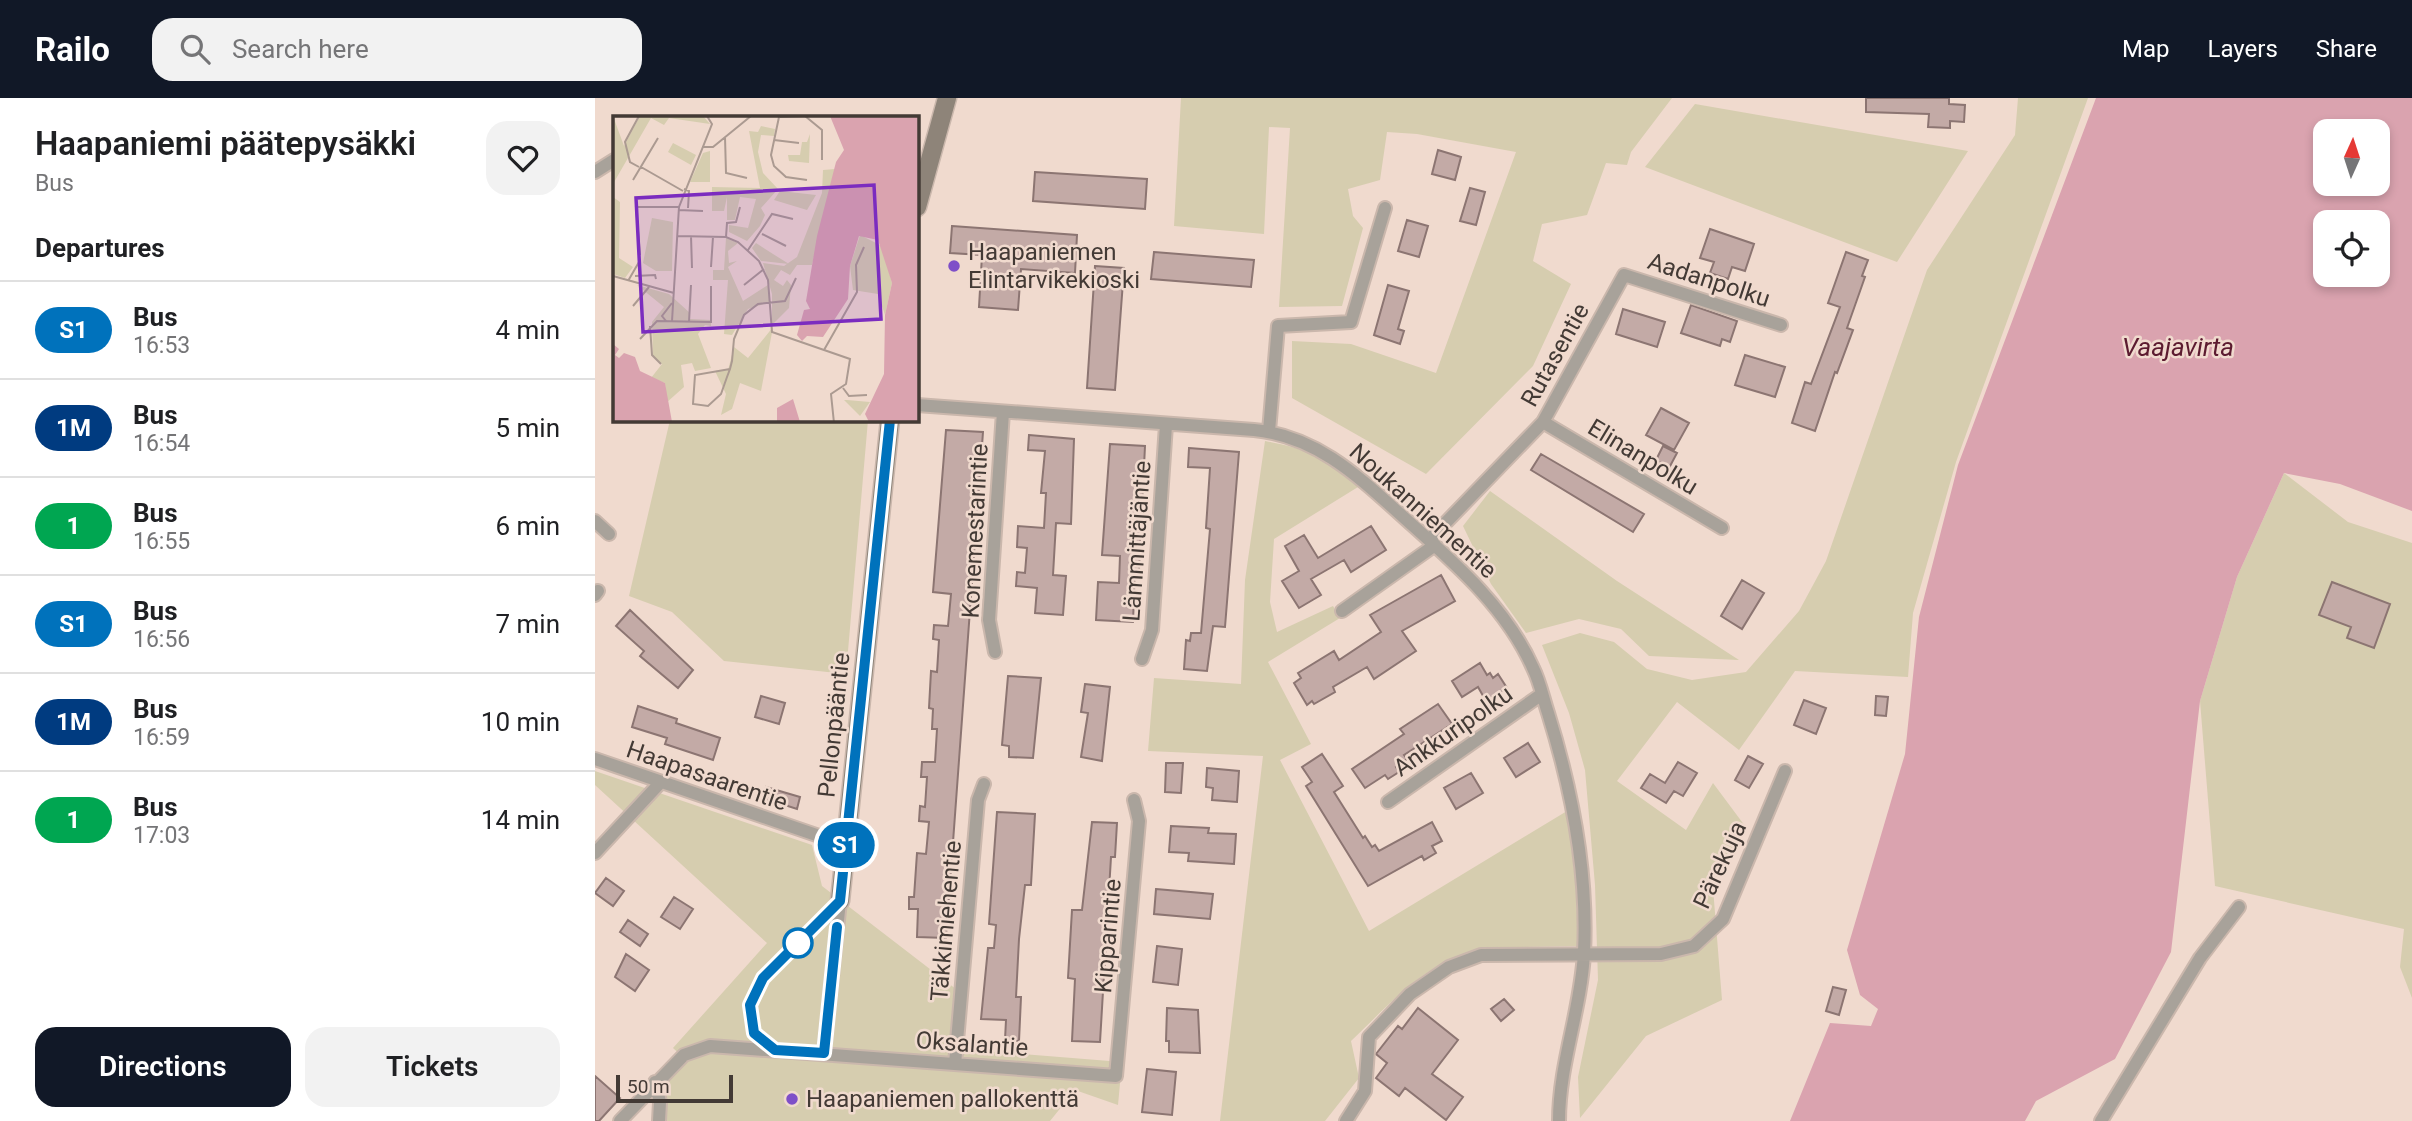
<!DOCTYPE html>
<meta charset="utf-8">
<style>
body{margin:0;font-family:Roboto,sans-serif;background:#f2f2f2;color:#202124;height:100vh;display:flex;flex-direction:column;font-size:26px;white-space:nowrap}
*{box-sizing:border-box;margin:0}
p{font-size:23px;color:#757577}
.icon{flex:none;width:38px;height:38px;fill:none;stroke:currentColor;stroke-width:2;stroke-linecap:round;stroke-linejoin:round}
.map{position:relative;flex:1;overflow:hidden}
.panel{display:flex;flex-direction:column;background:#fff;width:595px}
.panel>*{flex:none}
.badge{padding:0 14px;border-radius:23px;font-size:24px;line-height:46px}
.needle{width:46px;rotate:3deg}
.controls{position:absolute;left:1718px;top:21px;display:grid;gap:14px}
.controls a{display:grid;place-items:center;width:77px;height:77px;border-radius:14px;background:#fff;box-shadow:0 4px 10px #0003;font-size:35px}
.scale{position:absolute;left:21px;bottom:18px;width:117px;box-sizing:border-box;padding-left:7px;border:4px solid #433a35;border-top:0;font-size:19px;line-height:24px;white-space:nowrap;color:#433a35;-webkit-text-stroke:5px #f0dace;paint-order:stroke}
.map>.badge{position:absolute;translate:-50% -50%;box-shadow:0 0 0 4px #fff}
h2{padding:0 35px;font-size:26px;line-height:63px}
.round{display:grid;place-items:center;flex:none;width:74px;height:74px;border-radius:21px;background:#f2f2f2}
.overview{display:flex;align-items:center;justify-content:space-between;height:119px;padding:0 35px}
h1{font-size:33px;font-weight:600;line-height:52px}
.cta{display:flex;gap:14px;margin-top:auto;padding:14px 35px}
.cta a{flex:1;height:80px;border-radius:21px;background:#111827;color:#fff;font-size:28px;font-weight:600;line-height:80px;text-align:center}
.cta a+a{background:#f2f2f2;color:#202124}
ul{padding:0;list-style:none}
li{display:flex;align-items:center;gap:21px;height:98px;padding:0 35px;border-top:2px solid #e0e0e0}
li div{flex:1}
li b{display:block;font-size:26px}
li em{font-style:normal}
li .badge{min-width:77px;font-weight:700;text-align:center}
header{display:flex;align-items:center;gap:42px;box-sizing:border-box;height:98px;padding:0 35px;background:#111827;color:#fff}
header strong{font-size:33px}
nav{display:flex;gap:38px;margin-inline-start:auto;font-size:24px}
.search{width:490px;height:63px;background:#f2f2f2;display:flex;align-items:center;gap:18px;box-sizing:border-box;padding:0 24px;border-radius:21px;color:#757577;font-size:26px}
main{display:flex;flex:1;min-height:0}
.map>svg:first-child{display:block}
.green{fill:#d6cdaf}
.water{fill:#daa3af;fill-rule:evenodd}
.building{fill:#c3aaa6;stroke:#8c7572;stroke-width:2}
.lines{fill:none;stroke-linecap:round;stroke-linejoin:round}
.street-casing{stroke:#cab7ac;stroke-width:16}
.secondary-casing{stroke:#cab7ac;stroke-width:21}
.street{stroke:#a8a29a;stroke-width:12}
.secondary{stroke:#8e8479;stroke-width:18}
.line-casing{stroke:#fff;stroke-width:16}
.line{stroke:#0072bc;stroke-width:10}
.poi-dot{fill:#7e4fc8;stroke:#f0dace;stroke-width:2.5}
.stop-dot{fill:#fff;stroke:#0072bc;stroke-width:3.5}
.labels{text-anchor:middle;stroke-width:5;stroke-linejoin:round;paint-order:stroke}
.poi-label{font-size:24px;fill:#433a35;stroke:#f0dace;text-anchor:start}
.street-label{font-size:24px;fill:#433a35;stroke:#f0dace}
.water-label{font-size:26px;font-style:italic;fill:#5c1b30;stroke:#f0dace}
.inset-road{fill:none;stroke:#ab9a91;stroke-width:2}
.view{fill:#7b2cbf;fill-opacity:0.15;stroke:#7b2cbf;stroke-width:3.5}
.inset-edge{fill:none;stroke:#433a35;stroke-width:3.5}
</style>
<header>
<strong>Railo</strong>
<div class="search"><svg class="icon" aria-label="search" viewBox="0 0 24 24"><circle cx="10" cy="10" r="6"/><path d="M15 15l6 6"/></svg>Search here</div>
<nav><a>Map</a><a>Layers</a><a>Share</a></nav>
</header>
<main>
<section class="panel">
<div class="overview"><div><h1>Haapaniemi päätepysäkki</h1><p>Bus</p></div><a class="round"><svg class="icon" aria-label="heart" viewBox="0 0 24 24"><path d="M12 20l-8-8c-3-5 5-10 8-4 3-6 11-1 8 4z"/></svg></a></div>
<h2>Departures</h2>
<ul>
<li><span class="badge" style="background:#0072bc;color:#fff">S1</span><div><b>Bus</b><p>16:53</p></div><em>4 min</em></li>
<li><span class="badge" style="background:#003b80;color:#fff">1M</span><div><b>Bus</b><p>16:54</p></div><em>5 min</em></li>
<li><span class="badge" style="background:#00a651;color:#fff">1</span><div><b>Bus</b><p>16:55</p></div><em>6 min</em></li>
<li><span class="badge" style="background:#0072bc;color:#fff">S1</span><div><b>Bus</b><p>16:56</p></div><em>7 min</em></li>
<li><span class="badge" style="background:#003b80;color:#fff">1M</span><div><b>Bus</b><p>16:59</p></div><em>10 min</em></li>
<li><span class="badge" style="background:#00a651;color:#fff">1</span><div><b>Bus</b><p>17:03</p></div><em>14 min</em></li>
</ul>
<div class="cta"><a>Directions</a><a>Tickets</a></div>
</section>
<div class="map">
<svg width="1817" height="1023" viewBox="0 0 1817 1023">
<rect width="100%" height="100%" fill="#f0dace"/>
<path class="green" d="M586 0H1077L1036 54 1032 67 1011 65 992 117 947 126 938 163 976 186 938 268 831 376 697 300V243L756 246 841 275 921 54 822 36 792 34 785 82 753 91 758 118 768 130 747 208 684 209 695 30 674 29 669 136 579 128Z
M1423 0H1493L1361 364 1318 515 1313 579 1200 573 1144 652 1082 604 1022 683 1091 732 1118 685 1150 728 1118 790 1127 902 1051 938 985 1020 983 979 1003 882 1000 787 990 672 974 615 947 547 985 535 1019 544 1052 571 1097 582 1151 574 1204 513 1231 463 1332 172 1420 37Z
M1100 6 1373 53 1302 164 1050 69Z
M75 322H273L251 576 129 563 77 514 34 498Z
M670 343C704 349 740 360 763 389L679 441 675 504 682 534 738 508 745 520 673 564 716 646 685 662 774 833 972 713 981 788 983 848C951 849 918 848 886 852 834 860 793 908 756 943L764 980 730 1023H625L668 658 553 653 559 580 646 586 650 482Z
M1689 375 1753 424 1817 445V900L1805 869 1809 831 1620 788 1605 603 1642 479Z
M895 393 1022 483 1144 562 1054 558 1026 531 984 521 931 535 896 486 868 428Z
M0 673 217 747 227 788 370 898 367 947 390 953 527 964 523 1007 480 992 455 1023H67L64 991 92 963 78 950 172 845 0 687Z"/>
<path class="water" d="M1501 0H1817V413L1745 386 1689 375 1642 479 1605 603 1576 854 1520 961 1441 1003 1430 1023H1195L1235 925 1276 928 1283 911 1265 897 1252 852 1310 656 1324 519 1363 367ZM1731 33H1783V86H1731ZM1731 124H1783V177H1731Z"/>
<path class="building" d="M1271 0H1354V6L1370 7 1369 24 1355 23V30L1333 29 1334 16 1271 14Z
M843 52 866 59 860 82 837 76Z
M440 74 552 81 550 111 438 103Z
M875 90 890 94 881 127 865 123Z
M812 122 833 128 824 159 803 153Z
M357 128 482 137 480 175 426 171 423 212 384 209 387 157 355 155Z
M1115 131 1159 146 1150 173 1137 169 1133 181 1115 175 1119 164 1105 160Z
M559 154 659 162 656 189 556 181Z
M1251 154 1273 162 1267 178 1270 179 1252 230 1258 232 1242 275 1240 274 1220 333 1197 325 1210 284 1216 286 1245 209 1233 205Z
M500 168 529 170 520 292 492 290Z
M793 187 814 193 803 231 809 233 805 246 779 237Z
M1096 207 1142 223 1135 244 1127 241 1125 248 1086 235Z
M1028 211 1070 224 1062 249 1021 236Z
M1150 257 1190 269 1180 299 1140 287Z
M1066 310 1094 325 1079 352 1051 337Z
M351 332 388 334 351 840 322 839 323 811H314V799H319L322 755 331 756 334 724 324 723 325 708 330 709 332 679H326L327 664H340L342 631H337L338 611 334 610 336 573 342 574 344 542 338 541 339 527 353 528 356 496 338 494Z
M434 337 479 341 476 426 461 425 458 477 471 478 468 517 440 515 442 490 421 488 422 474 430 475 432 450 422 449 423 428 449 430 451 395H446L450 353 433 352Z
M515 346 550 348 544 472H540L538 524 501 522 503 484 524 485 525 458 507 457Z
M1068 348 1082 355 1074 370 1061 362Z
M594 350 644 354 630 529 618 528 612 573 589 571 591 542 595 543 596 535H606L615 431 611 430 615 370 593 369Z
M946 356 1049 416 1038 434 936 372Z
M776 428 791 452 756 474 749 462 716 481 726 497 704 510 687 483 704 473 690 448 709 437 723 460Z
M846 477 860 503 807 533 821 553 779 581 772 569 738 589 740 594 719 606 717 603 712 607 699 585 706 580 703 575 739 553 744 562 786 534 775 517Z
M1147 482 1169 495 1147 531 1126 518Z
M1737 484 1795 506 1779 550 1752 540 1756 529 1724 517Z
M35 512 98 572 83 590 45 558 49 553 21 528Z
M885 565 892 577 895 575 898 580 903 576 912 590 891 603 883 589 867 599 857 583Z
M413 578 446 580 438 660 414 659V648L407 647Z
M490 586 515 589 507 663 486 659 493 615 486 614Z
M166 598 190 605 184 626 160 619Z
M1281 598 1293 599 1291 618 1280 617Z
M1209 602 1231 610 1221 636 1199 627Z
M843 606 857 626 809 657 812 661 801 669 804 674 793 681 790 677 770 690 757 671 809 636 805 631Z
M43 608 82 621 81 625 125 640 118 662 70 646 72 640 37 629Z
M933 645 945 664 921 679 909 660Z
M727 656 748 688 739 694 768 740 770 738 777 749 780 747 784 753 837 724 847 743 837 748 841 755 829 762 827 758 773 788 711 688 717 684 707 669Z
M1153 658 1168 666 1154 690 1140 682Z
M1083 664 1102 675 1088 698 1079 693 1071 705 1046 690 1055 676 1070 685Z
M571 665H588L586 695 570 694Z
M612 670 644 673 642 704 617 702 618 690 611 689Z
M876 675 888 695 861 711 849 690Z
M171 689 205 699 202 711 168 700Z
M402 714 440 716 436 787H430L424 841 421 899H426L424 943 410 942 411 922 386 921 393 850H399L401 827 394 826Z
M497 724 522 725 520 759H516L505 944 477 943 480 881 473 880 477 812H487Z
M576 728 614 730 613 735 641 736 639 766 593 763 594 755 574 754Z
M11 780 29 793 18 808 0 795Z
M561 791 618 796 615 821 559 816Z
M79 799 98 811 85 831 66 819Z
M33 822 53 836 45 848 25 834Z
M562 848 587 851 583 887 558 884Z
M31 856 54 872 40 893 20 879Z
M1238 889 1251 892 1244 917 1231 913Z
M909 901 919 912 906 923 896 911Z
M572 910 603 912 605 955 574 954V943H571Z
M823 910 863 942 837 976 868 999 851 1022 810 990 804 998 781 980 792 965 781 956 803 928 807 931Z
M552 971 581 974 577 1017 547 1014Z
M0 978 25 1000 4 1023H0Z"/>
<g class="lines">
<g class="street-casing">
<path id="street" d="M0 74 19 62
M322 307 659 332C725 338 769 384 815 425 862 467 912 511 938 570 945 584 948 600 953 615 977 692 993 775 989 855 986 912 964 966 964 1023
M948 324 1127 430
M674 333 683 228 756 224 790 110
M0 423 14 436
M834 442 948 324 1029 177 1186 227
M0 497 3 493
M747 513 840 447
M400 554 394 522 408 314
M547 561 557 532 571 327
M0 661 230 740 252 743
M793 704 947 596
M0 755 65 685
M229 955 245 803
M360 966 383 702 389 686
M60 984 65 1004 64 1023
M25 1023 89 957 115 948 521 978 544 723 539 702
M751 1023 770 993 774 939 815 896 854 869 886 857 1066 856 1099 848 1128 821 1190 673
M1506 1023 1605 860 1644 809"/>
</g>
<g class="secondary-casing">
<path id="secondary" d="M322 109 352 0
M245 803 295 322"/>
</g>
<use href="#street" class="street"/>
<use href="#secondary" class="secondary"/>
</g>
<g class="lines">
<g class="line-casing">
<path id="line" d="M242 829 229 955 180 952 159 935 155 907 168 880 245 803 295 322"/>
</g>
<use href="#line" class="line"/>
</g>
<g class="poi-dot">
<circle cx="359" cy="168" r="7"/>
<circle cx="197" cy="1001" r="7"/>
</g>
<circle class="stop-dot" cx="203" cy="845" r="14"/>
<g class="labels">
<g class="poi-label">
<text x="373" y="162">Haapaniemen<tspan x="373" dy="28">Elintarvikekioski</tspan></text>
<text x="211" y="1009">Haapaniemen pallokenttä</text>
</g>
<g class="street-label">
<text transform="translate(1114 182) rotate(18)" y="8">Aadanpolku</text>
<text transform="translate(960 257) rotate(-61)" y="8">Rutasentie</text>
<text transform="translate(1048 359) rotate(31)" y="8">Elinanpolku</text>
<text transform="translate(828 413) rotate(42)" y="8">Noukanniementie</text>
<text transform="translate(380 433) rotate(-87)" y="8">Konemestarintie</text>
<text transform="translate(542 443) rotate(-86)" y="8">Lämmittäjäntie</text>
<text transform="translate(239 627) rotate(-84)" y="8">Pellonpääntie</text>
<text transform="translate(858 633) rotate(-35)" y="8">Ankkuripolku</text>
<text transform="translate(112 678) rotate(19)" y="8">Haapasaarentie</text>
<text transform="translate(1125 767) rotate(-65)" y="8">Pärekuja</text>
<text transform="translate(351 823) rotate(-85)" y="8">Täkkimiehentie</text>
<text transform="translate(513 838) rotate(-85)" y="8">Kipparintie</text>
<text transform="translate(377 946) rotate(4)" y="8">Oksalantie</text>
</g>
<g class="water-label">
<text x="1583" y="258">Vaajavirta</text>
</g>
</g>
<g transform="translate(18 18)">
<rect width="306" height="306" fill="#f0dace"/>
<path d="M0 0 11 30 27 0H90L97 8 56 2 51 9 38 2 0 68ZM148 10 162 13 161 20 148 19 145 36 150 57 165 73 148 92 152 99 147 110 134 125 116 116V109L135 112 143 83 127 81 122 104H114V81L111 95H99V71L147 72 136 15 145 16ZM197 18 196 47 176 45 175 39H187L189 26H194ZM60 27 83 39 78 49 55 36ZM97 35V66H77L90 37ZM222 53 199 149H184L177 159 168 154 161 164 170 170 174 164 178 169 176 192 159 209V178L150 147 171 150 184 141 209 77 210 54ZM167 75 203 79 194 94 161 84ZM0 81 7 86 6 142 20 151 12 162 0 158ZM39 102 60 106 59 155H43L30 147ZM247 119 267 129 272 141 279 167 272 199 265 178 240 174 237 150ZM113 122 125 127 115 135 116 147 124 145 115 151 130 185 155 169 157 186 135 193 119 219 111 218 115 164H100V154H111ZM143 127 160 138 176 148 148 145 139 132ZM24 169 56 178 77 197V203L98 204V210L92 209 85 218 98 252 82 255 79 247 68 249 71 271 53 287 52 267 38 262 49 248 40 240 39 206 51 191ZM160 211 148 275 127 267 119 293 108 299 113 278 102 255 115 254 121 231 135 242ZM231 284H234L257 286 247 300Z" fill="#d6cdaf"/>
<path d="M217 0H306V306H249H256L252 298 271 258 272 199 279 167 265 124 246 120 237 150 235 183 210 221 194 220 189 225 184 219 191 194 197 193 193 185 204 120 223 46 231 34ZM0 228 6 233 2 239 6 242 11 237 22 241 27 255 52 267 59 306H0ZM180 283 187 306H164V292Z" fill="#daa3af"/>
<path class="inset-road" d="M26 0 12 26 17 46 26 51M192 0 209 14V44M166 1 158 39 161 50 173 61 194 64M167 1 190 0M112 21 113 57 134 62M161 24 186 27M89 31H100L138 0M28 51 70 75M20 64 45 22M71 73 76 75 75 92M65 94 90 95M149 118 173 130M64 120 113 121 125 126 146 145 155 164 159 216 237 243 233 268 218 278 221 307M78 120 79 152M113 121 114 107 123 106 127 91M135 134 159 98 180 103M27 139 23 91H66M98 151 100 121M0 160 61 177M22 160 42 159 43 163M15 165 26 146M131 169 151 153M20 190 36 171M53 205 49 200 59 187M59 205 66 91 99 8 94 0M76 206 78 169M37 210 39 239 48 248M27 223 44 205 98 206V170M211 234 244 176 243 149 251 131M117 253 82 259 80 288 95 290 108 278 114 261 117 253 119 245 121 223 131 199 145 188 172 185 183 162M230 272 236 280 254 279"/>
<path class="view" d="M261 69 268 203 30 216 23 82Z"/>
<rect width="306" height="306" class="inset-edge"/>
</g>
</svg>
<div class="controls">
<a><svg class="needle" viewBox="-14 -14 28 28"><path d="M0-13l5 13h-10z" fill="#e53935"/><path d="M0 13l5-13h-10z" fill="#757577"/></svg></a>
<a><svg class="icon" aria-label="locate" viewBox="0 0 24 24"><circle cx="12" cy="12" r="6"/><path d="M12 2v4M12 18v4M2 12h4M18 12h4"/></svg></a>
</div>
<div class="scale">50 m</div>
<b class="badge" style="left:251px;top:747px;background:#0072bc;color:#fff">S1</b>
</div>
</main>
